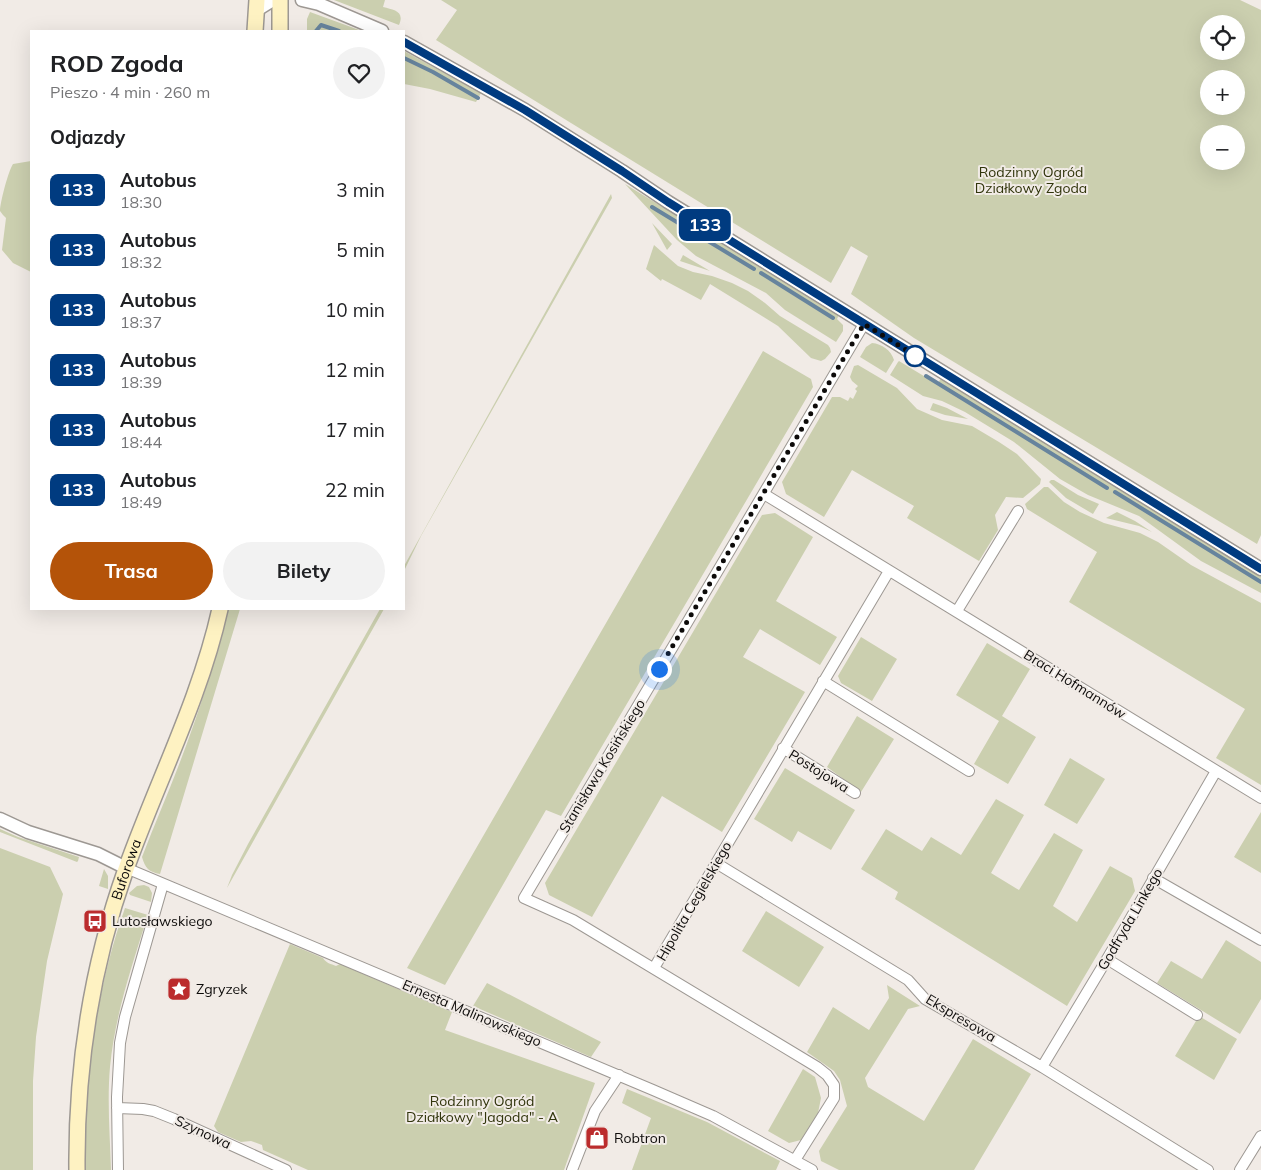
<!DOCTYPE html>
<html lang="pl">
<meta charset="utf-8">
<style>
body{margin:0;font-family:Mulish,sans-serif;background:#f2f2f2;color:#202124;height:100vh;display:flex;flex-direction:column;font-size:19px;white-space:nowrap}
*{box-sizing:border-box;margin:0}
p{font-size:16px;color:#757577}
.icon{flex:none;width:28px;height:28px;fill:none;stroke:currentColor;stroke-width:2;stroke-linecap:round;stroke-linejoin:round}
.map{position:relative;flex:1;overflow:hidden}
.drawer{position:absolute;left:30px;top:30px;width:375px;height:580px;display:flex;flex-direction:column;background:#fff;border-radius:0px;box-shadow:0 5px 20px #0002}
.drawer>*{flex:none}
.badge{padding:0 10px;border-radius:8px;font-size:18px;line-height:32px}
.fabs{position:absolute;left:1200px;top:15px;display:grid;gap:10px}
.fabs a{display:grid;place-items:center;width:45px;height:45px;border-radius:50%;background:#fff;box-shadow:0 5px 20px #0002;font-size:25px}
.you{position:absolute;width:25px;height:25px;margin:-12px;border:4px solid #fff;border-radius:50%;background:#1a73e8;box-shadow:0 0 0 8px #1a73e833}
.map>.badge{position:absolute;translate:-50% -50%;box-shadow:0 0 0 2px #fff}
h2{padding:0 20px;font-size:19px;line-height:45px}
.round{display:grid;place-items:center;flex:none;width:52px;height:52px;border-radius:26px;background:#f2f2f2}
.overview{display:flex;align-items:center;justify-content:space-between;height:85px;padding:0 20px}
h1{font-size:24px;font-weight:700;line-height:38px}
.cta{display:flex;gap:10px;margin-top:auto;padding:10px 20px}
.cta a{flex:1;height:58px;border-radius:30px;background:#b45309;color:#fff;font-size:20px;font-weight:700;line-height:58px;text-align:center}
.cta a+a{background:#f2f2f2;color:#202124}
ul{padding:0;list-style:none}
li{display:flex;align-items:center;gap:15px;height:60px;padding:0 20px}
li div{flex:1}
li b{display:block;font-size:19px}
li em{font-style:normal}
li .badge{min-width:55px;font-weight:700;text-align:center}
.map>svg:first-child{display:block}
.green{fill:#cbcfaf;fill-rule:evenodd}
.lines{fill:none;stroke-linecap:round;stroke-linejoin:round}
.stream{stroke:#67849d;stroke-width:4}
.minor-casing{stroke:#9d9893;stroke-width:12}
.tertiary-casing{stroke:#9d9893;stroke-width:15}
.secondary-casing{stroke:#9d9893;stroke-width:18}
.minor{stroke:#fff;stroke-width:10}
.tertiary{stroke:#fff;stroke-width:12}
.secondary{stroke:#fef2c2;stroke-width:15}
.line-casing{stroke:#fff;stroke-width:11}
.line{stroke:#003b80;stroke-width:8}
.walk{stroke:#0d0b0a;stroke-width:5;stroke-dasharray:0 9}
.stop-dot{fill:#fff;stroke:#003b80;stroke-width:2.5}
.labels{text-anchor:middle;stroke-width:4;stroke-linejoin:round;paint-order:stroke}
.park-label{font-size:14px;fill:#31350c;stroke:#f1ebe6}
.street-label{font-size:14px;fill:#0d0b0a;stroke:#f1ebe6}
.poi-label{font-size:14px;fill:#0d0b0a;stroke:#f1ebe6;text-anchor:start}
</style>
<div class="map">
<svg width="1261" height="1170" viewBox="0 0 1261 1170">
<rect width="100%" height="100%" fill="#f1ebe6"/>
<path class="green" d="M334 0H385L383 7C394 10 405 11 399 25Z
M441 0H1240L1261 10V535L1257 544 914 338 851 294 868 256 851 246 831 283 436 40 457 10ZM1209 24H1236V51H1209ZM1209 79H1236V106H1209ZM1209 134H1236V161H1209Z
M310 12 362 31H307V19Z
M404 51 481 93 476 102 430 89 404 84Z
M31 161V272L13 263 2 250 6 218C4 216 2 214 0 211 0 203 8 172 13 164Z
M625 184 839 315 837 319 843 325V331L836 342 785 310 766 293 696 256 677 240Z
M611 194 612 198 421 536 404 571V566Z
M652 223 672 244 667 250Z
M654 245 678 266 693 272 712 276 732 283 748 291 765 303 780 316 828 345 830 348 831 352 825 359 821 361 811 358 778 326 710 284 701 300 662 279 661 281 646 269Z
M683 255 710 271 680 261Z
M872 343C882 344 891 350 894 360L886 373 860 357 866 347Z
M763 351 811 379 813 387 561 816 546 810 445 985 407 968Z
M899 361 937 384 942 377 1261 576V593L1201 561 1139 516 1088 495 1060 479 1014 442 965 412 942 401 923 396 890 375 898 362Z
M858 365 897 388 917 409 942 420 972 426 999 442 1017 454 1041 479 1040 484 1023 498 1006 497 995 515 998 530 979 561 907 518 914 506 852 470 824 517 786 494 782 482 832 397H840L848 401 850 397 853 399 857 391 855 389 858 386 852 381 850 377 854 366Z
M933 403 947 408 968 419 945 415 930 410Z
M1051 480H1054L1078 495 1099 504 1093 514 1066 498 1049 482Z
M1044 487H1048L1064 502 1080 512 1104 523 1140 533 1158 542 1191 565 1261 603V785L1216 758 1245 709 1069 602 1097 552 1027 509 1025 504Z
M1117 512 1135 521 1152 532 1139 526 1106 518Z
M775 513 813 537 776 601 837 637 820 665 760 629 743 657 805 692 722 832 662 796 592 917 549 895 545 883 762 515Z
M227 609H240L160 874C149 872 145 868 142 857 154 825 168 794 180 762 199 712 216 661 227 609Z
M380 609H384L227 888 232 875 248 844Z
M861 637 897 659 872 701 841 683 838 676Z
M987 643 1030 669 1002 716 1036 737 1008 784 974 764 999 721 956 695Z
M857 716 894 739 861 792 827 767Z
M1070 758 1105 779 1077 824 1044 805Z
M785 768 855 810 831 850 798 831 792 842 754 819Z
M996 799 1024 815 991 873 1019 890 1054 833 1083 850 1053 906 1077 922 1110 866 1132 878 1135 891 1067 1006 895 899 898 892 861 869 886 829 922 851 931 837 961 855Z
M1261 812V873L1234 857Z
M0 829 18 837 79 857 78 861 77 862 0 832Z
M0 848 50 867 63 894 47 961 36 1037 33 1081V1170H0Z
M104 869 108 876V889L99 886Z
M144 885 149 887 152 893 151 902 130 895 129 893 137 886Z
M125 908 148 915C132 965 115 1015 110 1067 107 1101 110 1136 111 1170H84C85 1081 95 992 125 908Z
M766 911 824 947 799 987 742 951Z
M1226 940 1261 962V999L1240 1034 1157 983 1171 961 1202 979Z
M290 944 323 958C326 963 331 964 336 966L340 964 452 1012 445 1030 595 1083 564 1170H308L263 1150 262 1145 251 1141 241 1142 218 1132 214 1126Z
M487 983 601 1042 591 1057 473 1006Z
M887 985 920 1006 908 1009 865 1078 868 1087 924 1121 973 1039 1031 1074 974 1170H839L821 1161 819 1151 847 1106 840 1080 834 1071 807 1052 833 1007 869 1030 889 998Z
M1199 1016 1237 1039 1214 1080 1175 1056Z
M803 1069 815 1077 821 1098 818 1113 801 1140 789 1143 768 1131Z
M627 1089 707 1122 780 1161 776 1170H632L651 1118 622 1103Z"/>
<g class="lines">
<path class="stream" d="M316 31 321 25 339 31
M404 58 433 72 478 98
M652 207 754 269
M761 273 833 318
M926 376 1107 488
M1115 492 1261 582"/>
<g class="minor-casing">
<path id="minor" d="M764 494 1261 798
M957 611 1018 511
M823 681 969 771
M783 748 855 793
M716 863 908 980 925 999 1042 1067 1208 1170
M126 868 653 1090 713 1116 812 1170
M1153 878 1261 940
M1107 959 1197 1015
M654 968 889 571
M1042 1067 1107 959 1216 771
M117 1108 143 1109 154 1111 174 1119 286 1170
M795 1160 834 1098V1085L827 1075 817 1067 573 920 524 898 864 324
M118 1170 117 1097 120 1043 125 1017 163 884
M572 1170 595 1111 619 1075
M1240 1170 1261 1136"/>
</g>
<g class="tertiary-casing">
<path id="tertiary" d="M302 0 319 4 382 31
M257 10 273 0
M404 42 525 110 622 171 668 202 1261 569
M0 819 28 832 98 854 126 868"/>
</g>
<g class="secondary-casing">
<g id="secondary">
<path d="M255 31 257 0"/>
<path d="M280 31V0"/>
<path id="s1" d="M77 1170C76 1068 92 965 126 869 157 782 200 699 220 609"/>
</g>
</g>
<use href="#minor" class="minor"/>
<use href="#tertiary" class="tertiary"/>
<use href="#secondary" class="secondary"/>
</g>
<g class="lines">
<g class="line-casing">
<path id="line" d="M404 42 525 110 622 171 668 202 1261 569"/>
</g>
<use href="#line" class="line"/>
<path class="walk" d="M659 669 864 324 918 357 915 356"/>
</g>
<defs>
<g id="bus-square" transform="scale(1.25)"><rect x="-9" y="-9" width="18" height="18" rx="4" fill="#bb2c2d" stroke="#f1ebe6"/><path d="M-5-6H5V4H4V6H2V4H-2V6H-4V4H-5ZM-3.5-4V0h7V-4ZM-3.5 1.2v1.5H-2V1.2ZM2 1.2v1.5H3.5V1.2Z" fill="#fff"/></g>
<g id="sight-square" transform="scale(1.25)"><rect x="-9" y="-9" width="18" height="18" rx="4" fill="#bb2c2d" stroke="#f1ebe6"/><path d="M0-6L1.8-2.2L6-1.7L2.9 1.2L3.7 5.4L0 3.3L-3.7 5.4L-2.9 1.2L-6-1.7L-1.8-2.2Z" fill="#fff"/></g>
<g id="shop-square" transform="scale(1.25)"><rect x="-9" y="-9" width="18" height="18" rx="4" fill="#bb2c2d" stroke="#f1ebe6"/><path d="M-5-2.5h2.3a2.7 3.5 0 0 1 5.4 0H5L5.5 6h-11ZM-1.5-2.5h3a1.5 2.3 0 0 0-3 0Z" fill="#fff"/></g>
</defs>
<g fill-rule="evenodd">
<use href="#bus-square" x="95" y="921"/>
<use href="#sight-square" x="179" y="989"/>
<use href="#shop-square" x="597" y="1138"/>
</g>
<circle class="stop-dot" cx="915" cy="356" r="10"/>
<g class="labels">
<g class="park-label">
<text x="1031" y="177">Rodzinny Ogród<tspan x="1031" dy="16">Działkowy Zgoda</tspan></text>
<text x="482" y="1106">Rodzinny Ogród<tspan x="482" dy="16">Działkowy "Jagoda" - A</tspan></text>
</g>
<g class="street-label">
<text transform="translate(1075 684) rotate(32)" y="5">Braci Hofmannów</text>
<text transform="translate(602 766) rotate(-59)" y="5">Stanisława Kosińskiego</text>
<text transform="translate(819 771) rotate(32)" y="5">Postojowa</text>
<text dy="5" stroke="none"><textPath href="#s1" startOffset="306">Buforowa</textPath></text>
<text transform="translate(694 901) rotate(-60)" y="5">Hipolita Cegielskiego</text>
<text transform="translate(1130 919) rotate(-60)" y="5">Godfryda Linkego</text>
<text transform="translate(472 1013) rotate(23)" y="5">Ernesta Malinowskiego</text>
<text transform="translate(961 1018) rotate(31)" y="5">Ekspresowa</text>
<text transform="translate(203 1132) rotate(25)" y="5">Szynowa</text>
</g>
<g class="poi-label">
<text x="112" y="926">Lutosławskiego</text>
<text x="196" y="994">Zgryzek</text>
<text x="614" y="1143">Robtron</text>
</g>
</g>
</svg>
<div class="fabs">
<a><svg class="icon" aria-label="locate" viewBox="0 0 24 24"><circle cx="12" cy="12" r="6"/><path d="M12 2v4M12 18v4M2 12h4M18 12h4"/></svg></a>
<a>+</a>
<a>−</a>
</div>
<div class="you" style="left:659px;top:669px"></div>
<b class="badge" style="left:705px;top:225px;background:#003b80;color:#fff">133</b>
<section class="drawer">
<div class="overview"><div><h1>ROD Zgoda</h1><p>Pieszo · 4 min · 260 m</p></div><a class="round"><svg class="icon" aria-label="heart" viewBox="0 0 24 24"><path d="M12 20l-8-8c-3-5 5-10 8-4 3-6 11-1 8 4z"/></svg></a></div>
<h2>Odjazdy</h2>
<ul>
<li><span class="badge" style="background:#003b80;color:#fff">133</span><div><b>Autobus</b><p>18:30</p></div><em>3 min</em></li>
<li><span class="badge" style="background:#003b80;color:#fff">133</span><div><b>Autobus</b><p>18:32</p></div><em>5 min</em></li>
<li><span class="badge" style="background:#003b80;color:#fff">133</span><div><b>Autobus</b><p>18:37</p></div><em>10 min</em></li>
<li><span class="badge" style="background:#003b80;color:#fff">133</span><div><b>Autobus</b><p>18:39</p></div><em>12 min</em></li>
<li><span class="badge" style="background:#003b80;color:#fff">133</span><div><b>Autobus</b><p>18:44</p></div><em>17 min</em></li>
<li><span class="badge" style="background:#003b80;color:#fff">133</span><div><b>Autobus</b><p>18:49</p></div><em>22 min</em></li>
</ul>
<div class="cta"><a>Trasa</a><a>Bilety</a></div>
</section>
</div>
